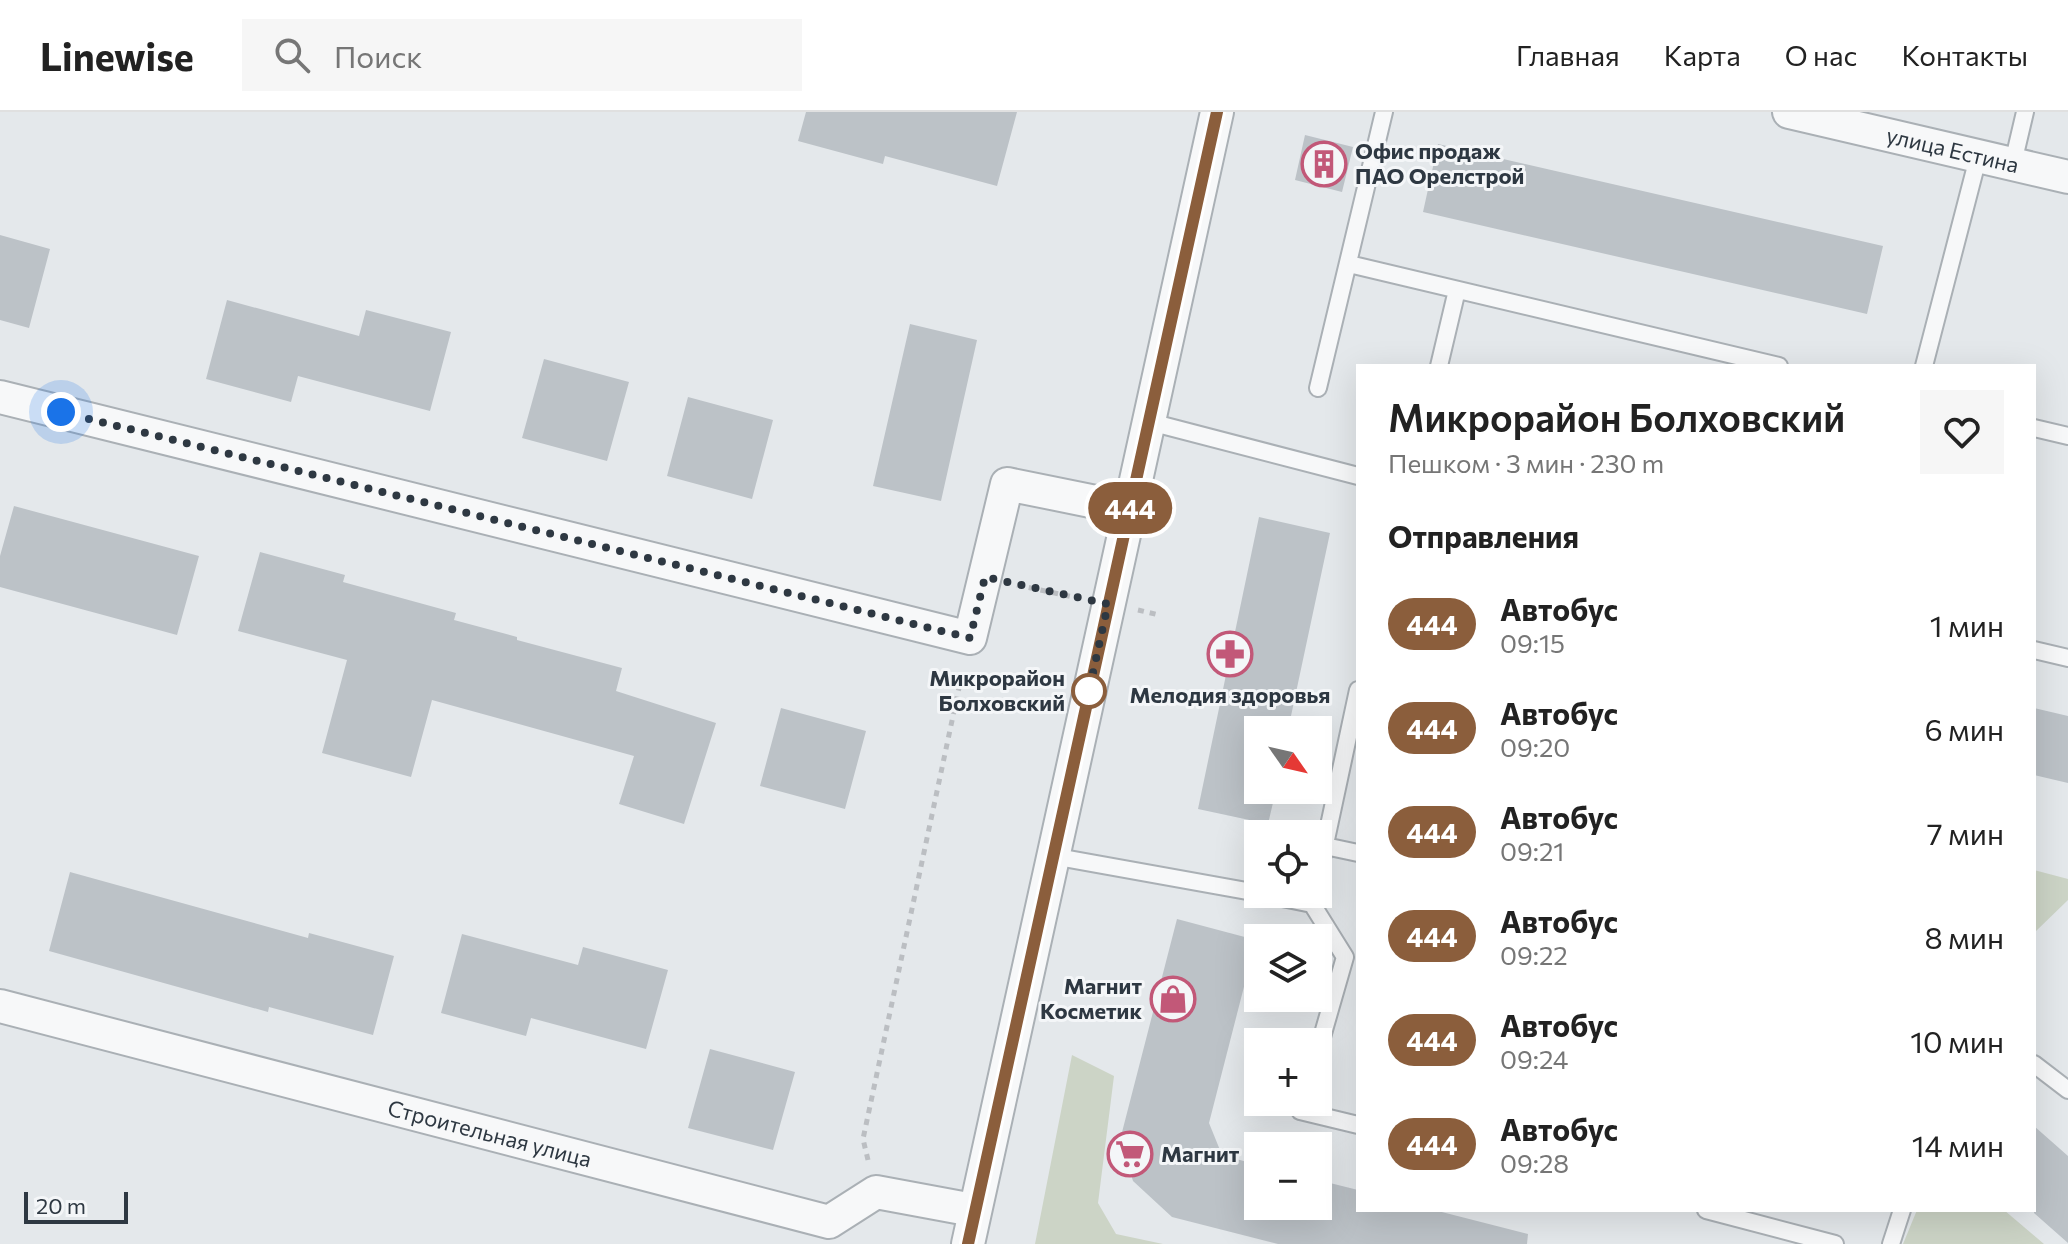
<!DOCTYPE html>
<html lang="ru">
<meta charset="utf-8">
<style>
body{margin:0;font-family:Commissioner,sans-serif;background:#f6f6f6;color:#222;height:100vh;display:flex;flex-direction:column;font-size:30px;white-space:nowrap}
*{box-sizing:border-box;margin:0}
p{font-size:26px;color:#767676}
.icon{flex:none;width:44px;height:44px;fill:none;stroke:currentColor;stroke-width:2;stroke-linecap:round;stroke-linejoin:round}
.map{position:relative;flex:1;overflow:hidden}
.details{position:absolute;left:1356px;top:252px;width:680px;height:848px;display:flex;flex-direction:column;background:#fff;border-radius:0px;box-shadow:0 8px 32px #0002}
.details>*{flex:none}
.badge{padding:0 16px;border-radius:26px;font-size:28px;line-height:52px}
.needle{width:52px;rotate:124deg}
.fabs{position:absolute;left:1244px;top:604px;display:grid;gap:16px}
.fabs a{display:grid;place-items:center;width:88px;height:88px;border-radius:0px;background:#fff;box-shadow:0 8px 32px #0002;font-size:40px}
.scale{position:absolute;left:24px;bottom:20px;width:104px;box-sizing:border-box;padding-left:8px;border:4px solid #2e3842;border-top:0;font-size:22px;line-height:28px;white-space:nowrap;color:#2e3842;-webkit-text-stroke:6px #f4f6f8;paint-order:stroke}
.you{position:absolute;width:40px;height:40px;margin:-20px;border:6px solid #fff;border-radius:50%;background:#1a73e8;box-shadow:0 0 0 12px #1a73e833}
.map>.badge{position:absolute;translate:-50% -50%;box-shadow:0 0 0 4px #fff}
h2{padding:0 32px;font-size:30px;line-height:72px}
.round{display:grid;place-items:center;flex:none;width:84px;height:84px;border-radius:0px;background:#f6f6f6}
.summary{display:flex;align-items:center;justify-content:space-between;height:136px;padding:0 32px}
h1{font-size:38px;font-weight:600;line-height:60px}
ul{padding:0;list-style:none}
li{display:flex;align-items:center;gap:24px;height:104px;padding:0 32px}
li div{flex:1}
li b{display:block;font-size:30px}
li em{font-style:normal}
li .badge{min-width:88px;font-weight:700;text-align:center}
header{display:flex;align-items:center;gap:48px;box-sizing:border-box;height:112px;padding:0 40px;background:#fff;border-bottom:2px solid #e0e0e0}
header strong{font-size:38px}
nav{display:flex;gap:44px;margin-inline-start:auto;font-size:28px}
.search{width:560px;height:72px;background:#f6f6f6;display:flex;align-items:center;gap:20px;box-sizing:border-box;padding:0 28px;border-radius:0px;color:#767676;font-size:30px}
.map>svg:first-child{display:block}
.green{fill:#ccd4c6}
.building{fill:#bcc2c7}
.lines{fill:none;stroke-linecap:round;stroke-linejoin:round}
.service-casing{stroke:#aab0b5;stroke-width:20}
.minor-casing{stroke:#aab0b5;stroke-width:36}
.path{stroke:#bbbec2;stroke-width:5;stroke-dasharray:6 6;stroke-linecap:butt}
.service{stroke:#f7f8f9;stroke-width:16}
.minor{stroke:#f7f8f9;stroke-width:32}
.line-casing{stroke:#fff;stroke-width:18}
.line{stroke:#8b5e3c;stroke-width:12}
.walk{stroke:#2e3842;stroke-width:8;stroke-dasharray:0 14.4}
.stop-dot{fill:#fff;stroke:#8b5e3c;stroke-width:4}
.labels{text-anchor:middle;stroke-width:6;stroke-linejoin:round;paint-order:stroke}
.street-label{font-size:22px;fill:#2e3842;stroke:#f4f6f8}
.poi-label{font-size:22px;font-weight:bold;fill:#2e3842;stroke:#f4f6f8;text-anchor:start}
.stop-label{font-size:22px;font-weight:bold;fill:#2e3842;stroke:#f4f6f8;text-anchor:end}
</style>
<header>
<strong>Linewise</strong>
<div class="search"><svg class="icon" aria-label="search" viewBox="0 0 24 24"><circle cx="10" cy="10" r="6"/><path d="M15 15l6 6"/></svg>Поиск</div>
<nav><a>Главная</a><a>Карта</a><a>О нас</a><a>Контакты</a></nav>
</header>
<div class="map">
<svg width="2068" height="1132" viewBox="0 0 2068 1132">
<rect width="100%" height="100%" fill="#e4e8eb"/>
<path class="green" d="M2034 758 2068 767V788L2034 821Z
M1072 943 1114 964 1098 1091 1116 1122 1163 1132H1035Z
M1917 1098H2004L2044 1132H1903Z"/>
<path class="building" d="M806 0H1017L997 74 885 44 883 52 798 29Z
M1305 23 1353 35 1342 80 1295 68Z
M1438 32 1883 134 1867 202 1423 100Z
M0 123 50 137 29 216 0 208Z
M227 188 359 224 366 198 451 220 430 299 298 264 291 290 206 267Z
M910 212 977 228 941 389 873 374Z
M544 247 629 270 607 349 522 326Z
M688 285 773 308 752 387 667 364Z
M14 394 199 444 177 523 0 475V444Z
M1259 405 1330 421 1288 618H1258V678H1276L1268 712 1198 697Z
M260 440 345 463 343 470 456 501 454 508 517 525V528L622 556 616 579 716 611 684 712 619 692 634 644 432 588 411 665 322 641 347 548 238 519Z
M781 596 866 619 845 697 760 674Z
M2034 596 2068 604V671L2034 663Z
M70 760 308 826 309 821 394 844 373 923 269 895 268 900 49 839Z
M1177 807 1256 828 1209 1011 1222 1043 1258 1053V1094H1318V1068L1358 1078V1098H1434L1528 1122 1527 1132H1278L1172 1105 1133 1069 1120 1028Z
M462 822 578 853 583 835 668 858 646 937 531 906 526 924 441 901Z
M710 937 795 960 773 1038 688 1016Z
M2034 1014 2068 1044V1131L2034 1101Z"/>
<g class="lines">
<g class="service-casing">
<path id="service" d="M2013 51 2025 0
M1349 152 1779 254
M1439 254 1457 178
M1924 254 1979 42
M1318 276 1384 0
M1150 310 1358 364
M2034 316 2068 324
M2034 538 2068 546
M1325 734 1358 741
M1052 744 1258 781
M1318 765 1358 578
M1263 782 1312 792 1345 845 1318 939
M2034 952 2068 978
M1303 990 1300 999 1358 1013
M1706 1098 1835 1132
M1891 1132 1902 1098"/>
</g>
<g class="minor-casing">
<g id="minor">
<path id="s1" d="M1789 0 2068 65"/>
<path d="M0 285 970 526 1007 372 1130 397"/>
<path id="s2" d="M0 894 829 1110 876 1080 973 1098"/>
<path d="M968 1132 1217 0"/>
</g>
</g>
<path class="path" d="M1017 473 1078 486
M1138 498 1159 503
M868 1048 863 1027 963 557"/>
<use href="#service" class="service"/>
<use href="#minor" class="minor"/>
</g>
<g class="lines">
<g class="line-casing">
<path id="line" d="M968 1132 1217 0"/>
</g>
<use href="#line" class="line"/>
<path class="walk" d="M61 300 970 526 985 465 1108 492 1089 579"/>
</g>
<defs>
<g id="building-ring" transform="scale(2.3)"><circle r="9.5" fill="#f4f6f8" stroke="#c25878" stroke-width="1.5"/><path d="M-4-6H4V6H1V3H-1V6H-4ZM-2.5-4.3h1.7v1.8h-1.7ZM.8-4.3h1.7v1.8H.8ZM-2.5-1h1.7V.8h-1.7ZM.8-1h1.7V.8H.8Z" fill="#c25878"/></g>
<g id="pharmacy-ring" transform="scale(2.3)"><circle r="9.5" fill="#f4f6f8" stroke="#c25878" stroke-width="1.5"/><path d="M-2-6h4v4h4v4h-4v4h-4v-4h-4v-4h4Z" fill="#c25878"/></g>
<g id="shop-ring" transform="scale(2.3)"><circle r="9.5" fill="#f4f6f8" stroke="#c25878" stroke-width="1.5"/><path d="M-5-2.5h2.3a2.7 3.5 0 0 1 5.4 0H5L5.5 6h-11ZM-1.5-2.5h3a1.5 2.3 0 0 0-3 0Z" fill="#c25878"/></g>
<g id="supermarket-ring" transform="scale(2.3)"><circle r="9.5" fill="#f4f6f8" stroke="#c25878" stroke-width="1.5"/><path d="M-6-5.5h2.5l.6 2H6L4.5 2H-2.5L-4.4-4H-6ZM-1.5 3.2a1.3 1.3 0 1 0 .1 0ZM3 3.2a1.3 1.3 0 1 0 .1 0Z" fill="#c25878"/></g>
</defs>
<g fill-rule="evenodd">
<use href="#building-ring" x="1324" y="52"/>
<use href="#pharmacy-ring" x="1230" y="542"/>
<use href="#shop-ring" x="1173" y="887"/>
<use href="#supermarket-ring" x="1130" y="1042"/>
</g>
<circle class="stop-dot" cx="1089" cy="579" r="16"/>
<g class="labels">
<g class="street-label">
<text dy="8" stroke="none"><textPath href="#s1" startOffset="168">улица Естина</textPath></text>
<text dy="8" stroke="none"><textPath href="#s2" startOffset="506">Строительная улица</textPath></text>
</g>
<g class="poi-label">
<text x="1355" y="47">Офис продаж<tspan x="1355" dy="25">ПАО Орелстрой</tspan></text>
<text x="1230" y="591" text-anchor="middle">Мелодия здоровья</text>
<text x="1142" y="882" text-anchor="end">Магнит<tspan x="1142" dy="25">Косметик</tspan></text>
<text x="1161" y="1050">Магнит</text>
</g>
<g class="stop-label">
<text x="1065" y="574">Микрорайон<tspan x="1065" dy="25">Болховский</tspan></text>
</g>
</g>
</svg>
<div class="fabs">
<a><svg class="needle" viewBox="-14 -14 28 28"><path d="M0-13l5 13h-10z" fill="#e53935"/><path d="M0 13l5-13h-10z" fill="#767676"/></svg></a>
<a><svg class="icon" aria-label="locate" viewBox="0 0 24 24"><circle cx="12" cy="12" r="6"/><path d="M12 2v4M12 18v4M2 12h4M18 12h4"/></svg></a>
<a><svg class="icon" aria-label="layers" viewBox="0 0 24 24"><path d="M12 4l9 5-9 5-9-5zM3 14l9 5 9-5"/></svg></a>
<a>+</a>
<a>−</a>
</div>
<div class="scale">20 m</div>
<div class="you" style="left:61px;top:300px"></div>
<b class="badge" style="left:1130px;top:396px;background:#8b5e3c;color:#fff">444</b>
<section class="details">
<div class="summary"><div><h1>Микрорайон Болховский</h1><p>Пешком · 3 мин · 230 m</p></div><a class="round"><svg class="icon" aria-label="heart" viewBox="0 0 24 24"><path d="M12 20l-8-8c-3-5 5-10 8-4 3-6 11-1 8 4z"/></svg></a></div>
<h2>Отправления</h2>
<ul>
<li><span class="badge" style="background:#8b5e3c;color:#fff">444</span><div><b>Автобус</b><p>09:15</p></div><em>1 мин</em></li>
<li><span class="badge" style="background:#8b5e3c;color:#fff">444</span><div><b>Автобус</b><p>09:20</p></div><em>6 мин</em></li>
<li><span class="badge" style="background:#8b5e3c;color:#fff">444</span><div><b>Автобус</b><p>09:21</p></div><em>7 мин</em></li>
<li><span class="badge" style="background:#8b5e3c;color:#fff">444</span><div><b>Автобус</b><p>09:22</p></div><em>8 мин</em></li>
<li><span class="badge" style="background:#8b5e3c;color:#fff">444</span><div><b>Автобус</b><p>09:24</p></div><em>10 мин</em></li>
<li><span class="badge" style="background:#8b5e3c;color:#fff">444</span><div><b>Автобус</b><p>09:28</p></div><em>14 мин</em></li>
</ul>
</section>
</div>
